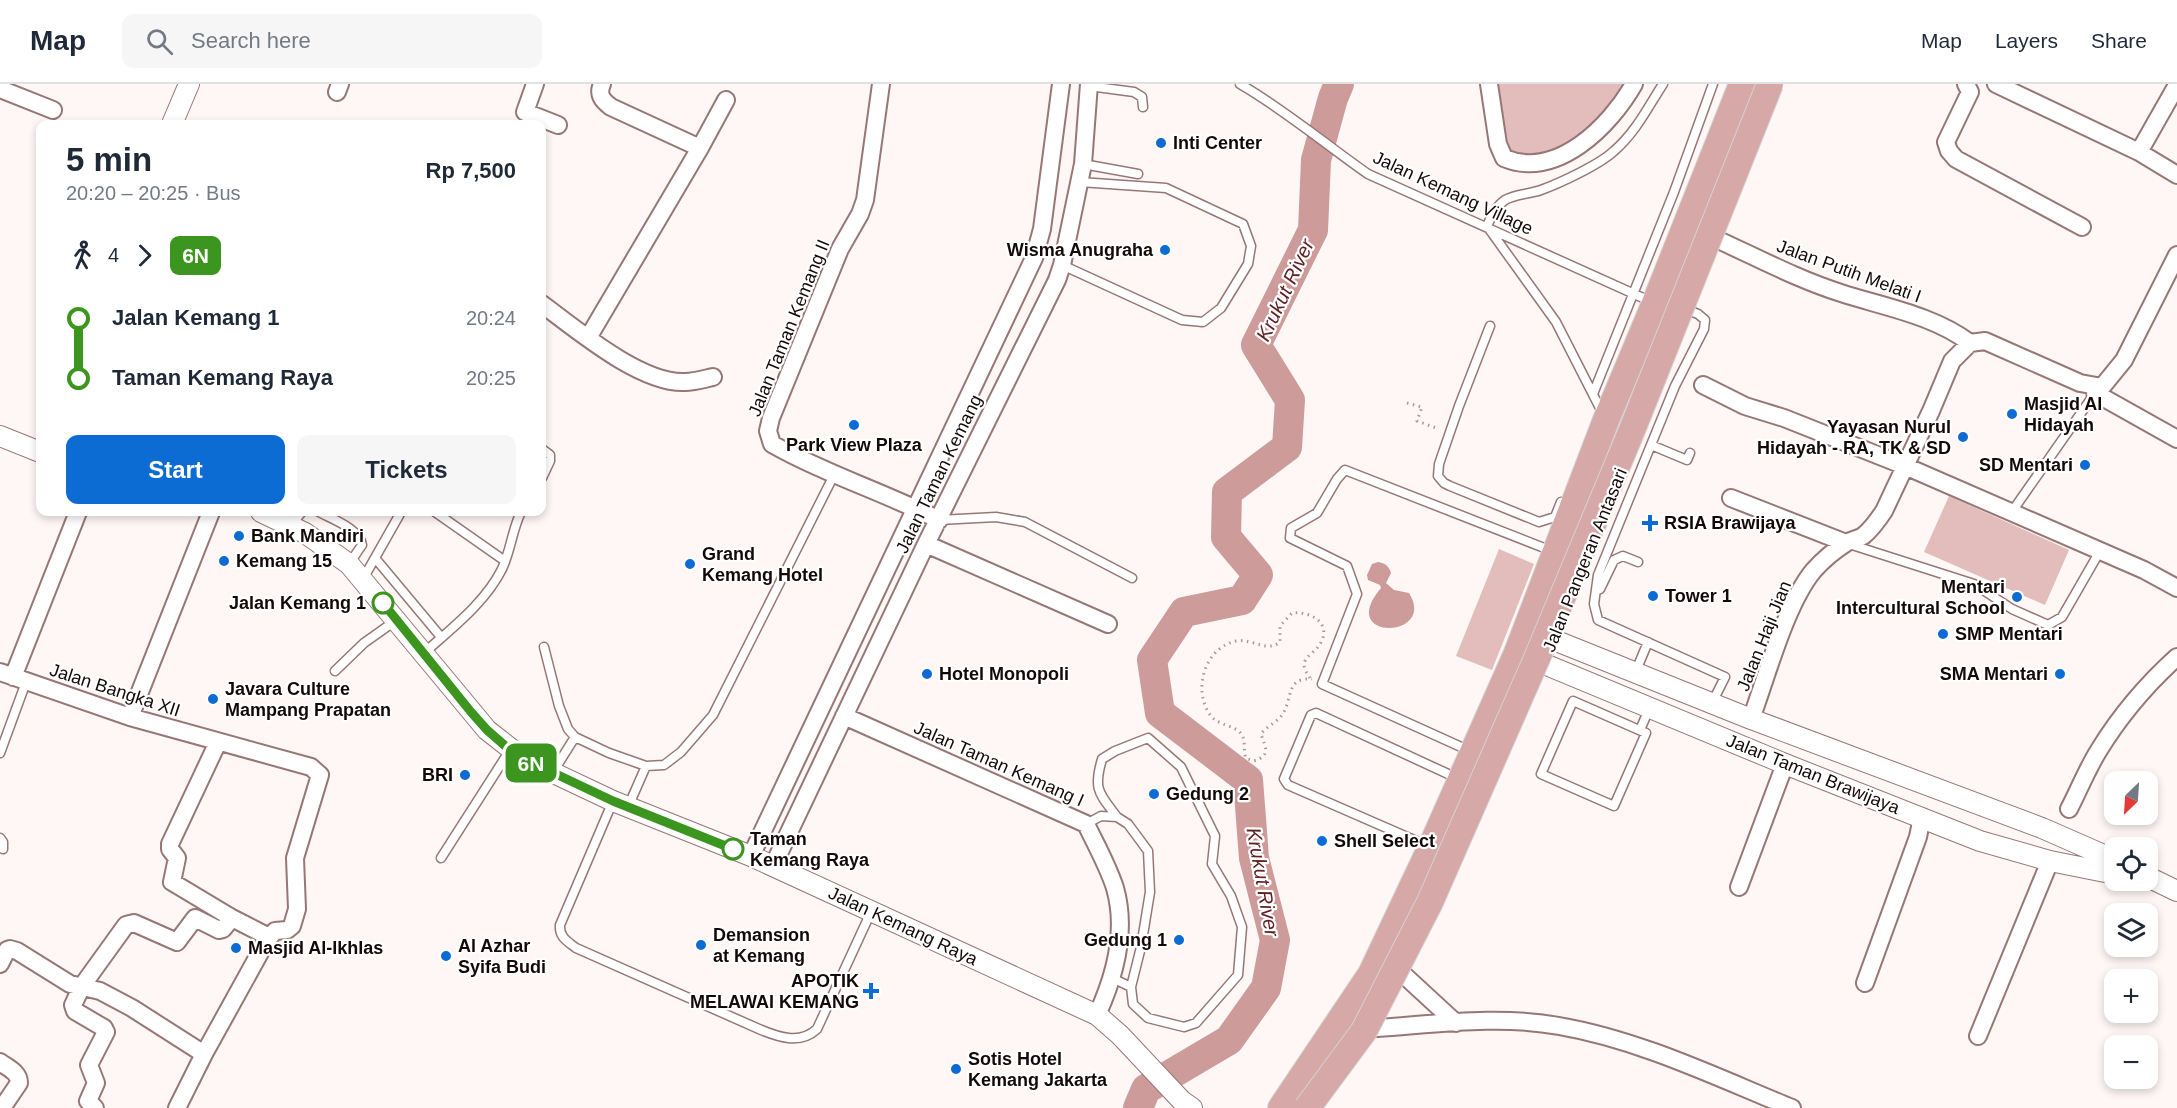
<!DOCTYPE html>
<meta charset="utf-8">
<style>
body{margin:0;font-family:Helvetica,sans-serif;background:#f6f6f7;color:#1f2937;height:100vh;display:flex;flex-direction:column;font-size:22px;white-space:nowrap}
*{box-sizing:border-box;margin:0}
p{font-size:20px;color:#747a83}
.icon{flex:none;width:33px;height:33px;fill:none;stroke:currentColor;stroke-width:2;stroke-linecap:round;stroke-linejoin:round}
.map{position:relative;flex:1;overflow:hidden}
.panel{position:absolute;left:36px;top:36px;width:510px;height:396px;display:flex;flex-direction:column;background:#fff;border-radius:12px;box-shadow:0 3px 9px #0003}
.panel>*{flex:none}
.badge{padding:0 12px;border-radius:9px;font-size:21px;line-height:39px}
.needle{width:39px;rotate:205deg}
.fabs{position:absolute;left:2104px;top:687px;display:grid;gap:12px}
.fabs a{display:grid;place-items:center;width:54px;height:54px;border-radius:12px;background:#fff;box-shadow:0 3px 9px #0003;font-size:30px}
.map>.badge{position:absolute;translate:-50% -50%;box-shadow:0 0 0 3px #fff}
.legs{display:flex;align-items:center;gap:9px;height:66px;padding:0 30px;font-size:20px}
.legs p{margin-inline-start:auto}
.summary{display:flex;align-items:center;justify-content:space-between;height:102px;padding:0 30px}
h1{font-size:33px;font-weight:700;line-height:45px}
.action{display:flex;gap:12px;margin-top:auto;padding:12px 30px}
.action a{flex:1;height:69px;border-radius:12px;background:#0d6bd4;color:#fff;font-size:24px;font-weight:700;line-height:69px;text-align:center}
.action a+a{background:#f6f6f7;color:#1f2937}
ul{padding:0 30px;list-style:none}
li{display:flex;align-items:center;gap:21px;height:60px;font-size:22px}
li i{display:grid;place-items:center;width:9px;height:100%;margin:0 8px;background:currentColor}
li i::after{content:'';width:15px;height:15px;margin:-8px;border:4px solid;border-radius:50%;background:#fff}
li p{margin-inline-start:auto}
li:first-child i{background:linear-gradient(#0000 50%,currentColor 0)}
li:last-child i{background:linear-gradient(currentColor 50%,#0000 0)}
header{display:flex;align-items:center;gap:36px;box-sizing:border-box;height:84px;padding:0 30px;background:#fff;border-bottom:2px solid #e0e1e3}
header strong{font-size:28px}
nav{display:flex;gap:33px;margin-inline-start:auto;font-size:21px}
.search{width:420px;height:54px;background:#f6f6f7;display:flex;align-items:center;gap:15px;box-sizing:border-box;padding:0 21px;border-radius:12px;color:#747a83;font-size:22px}
.map>svg:first-child{display:block}
.green{fill:#e2bdbb}
.water{fill:#cc9b9a}
.lines{fill:none;stroke-linecap:round;stroke-linejoin:round}
.river{stroke:#cc9b9a;stroke-width:30}
.service-casing{stroke:#977776;stroke-width:11}
.minor-casing{stroke:#977776;stroke-width:20}
.tertiary-casing{stroke:#977776;stroke-width:22}
.primary-casing{stroke:#d5d3d3;stroke-width:28}
.path{stroke:#a49c9b;stroke-width:3;stroke-dasharray:1.5 4.5;stroke-linecap:butt}
.service{stroke:#fff;stroke-width:8}
.minor{stroke:#fff;stroke-width:16}
.tertiary{stroke:#fff;stroke-width:20}
.primary{stroke:#d6a8a7;stroke-width:26}
.primary-bridge-casing{stroke:#d5d3d3;stroke-width:28;stroke-linecap:butt}
.primary-bridge{stroke:#d6a8a7;stroke-width:26}
.line-1-casing{stroke:#fff;stroke-width:14}
.line-1{stroke:#3b951e;stroke-width:9}
.poi-dot{fill:#0d6bd4;stroke:#fff;stroke-width:2}
.stop-1-dot{fill:#fff;stroke:#3b951e;stroke-width:3}
.labels{text-anchor:middle;stroke-width:4.5;stroke-linejoin:round;paint-order:stroke}
.poi-label{font-size:18px;font-weight:bold;fill:#140909;stroke:#fff;text-anchor:start}
.street-label{font-size:18px;fill:#140909;stroke:#fff}
.stop-label{font-size:18px;font-weight:bold;fill:#140909;stroke:#fff;text-anchor:end}
.water-label{font-size:20px;font-style:italic;fill:#5f2224;stroke:#fff}
</style>
<header>
<strong>Map</strong>
<div class="search"><svg class="icon" aria-label="search" viewBox="0 0 24 24"><circle cx="10" cy="10" r="6"/><path d="M15 15l6 6"/></svg>Search here</div>
<nav><a>Map</a><a>Layers</a><a>Share</a></nav>
</header>
<div class="map">
<svg width="2177" height="1024" viewBox="0 0 2177 1024">
<rect width="100%" height="100%" fill="#fef7f6"/>
<path class="green" d="M1497 0H1627L1597 42 1559 66 1526 73 1510 70 1504 59Z
M1949 412 2069 466 2045 521 1924 468Z
M1499 465 1534 480 1492 586 1456 572Z"/>
<path class="water" d="M1378 478C1385 479 1389 482 1391 489L1386 499 1394 506 1409 509C1438 555 1335 558 1381 504L1380 501 1368 496 1367 491 1372 480Z"/>
<g class="lines">
<path class="river" d="M1138 1024 1146 1005 1229 956 1266 904 1275 856 1254 774 1248 696 1160 629 1152 576 1184 528 1242 516 1258 491 1226 453 1227 408 1287 363 1290 316 1256 261 1313 146 1316 76 1333 14 1339 0"/>
<g class="service-casing">
<path id="service" d="M1240 0C1285 26 1325 60 1368 90L1652 218
M1089 2 1134 8 1142 13 1143 23
M1083 80 1138 90
M1487 142 1556 238 1603 330
M1487 142C1491 133 1496 122 1505 116 1515 110 1530 110 1541 106 1560 99 1599 81 1614 67 1636 48 1648 23 1663 0
M1062 181 1182 236 1203 238 1221 224 1248 180 1251 162 1243 140 1166 104 1080 98
M1685 225 1698 230 1705 236 1704 245 1675 302 1598 491 1594 520 1598 536 1725 593 1712 619
M1490 242 1459 322 1439 380 1438 392 1444 399 1450 402 1539 438 1555 433 1561 418
M1593 310 1674 108 1713 0
M1651 361 1687 376 1690 369
M542 365 550 371V377L542 394
M319 428C332 435 360 445 362 461L349 480
M435 428 505 477
M2011 429 2095 309
M939 436 996 433 1025 438 1132 494
M291 441 302 428
M1849 460 1974 500 2012 525 2048 541 2062 533 2100 467
M375 474 441 553
M363 495 401 428
M1600 505 1614 476 1623 472 1638 478
M544 563 559 622 568 645 575 653 609 669 646 682 664 681 681 668 713 631 834 391
M424 569C452 544 485 519 502 485 511 466 512 446 521 428
M335 587 364 559 395 537
M1635 589 1648 558
M1573 617 1646 649 1614 722 1541 690Z
M1640 646 1649 625
M1470 667 1322 600 1357 510 1347 482 1290 454 1291 444 1317 429 1337 395 1345 386 1552 467
M0 669 26 598
M553 688 575 653
M613 717 560 841C559 853 567 857 576 864L759 945C778 953 800 961 817 945L871 828
M628 723 646 682
M1086 740 1101 732 1117 733 1128 740 1148 767 1150 808 1141 863 1131 903 1133 920 1148 934 1184 943 1196 939 1238 891 1242 843 1231 812 1212 780 1215 752 1181 683 1148 654 1115 667 1102 675C1093 706 1099 709 1117 733
M0 754 3 758V765
M1428 762 1288 701 1284 695 1311 631 1316 629 1459 695
M441 774 510 666
M1112 894 1131 903"/>
</g>
<g class="minor-casing">
<path id="minor" d="M535 0 525 28 558 41
M602 0C597 11 603 17 611 23L700 64
M881 0 865 116 860 130 840 165 771 334 768 347 772 360C825 390 884 408 939 436
M1489 0 1498 60 1504 74C1557 96 1610 42 1634 0
M1966 0 1970 8 1946 58 1949 67 1956 75 2082 143
M1996 0 2139 68 2177 91
M0 5 53 26
M337 8 340 0
M2139 68 2177 1
M1714 154C1756 173 1797 195 1841 209 1884 223 1933 231 1970 259
M542 220C577 246 641 300 685 298 694 298 704 295 713 293
M588 254 700 64 726 16
M1703 301 1745 322 1784 334 1905 382 2144 486 2177 504
M2102 303 2095 309 2177 355
M1731 414 1846 459
M926 460 1108 540
M0 588 130 633 311 683 320 691 295 774 297 825 292 842 287 846 275 847 267 856 204 970 177 1024
M13 593 78 428
M844 632 1086 740C1096 761 1108 782 1115 804 1127 846 1115 892 1097 931
M130 633 211 428
M1751 635C1767 592 1786 519 1814 486 1823 476 1835 466 1846 459 1851 456 1858 455 1863 452 1872 445 1878 436 1884 427L1931 327 1952 277 1970 259 1985 257 2080 299 2102 303 2124 276 2177 171
M218 658 170 760V765L177 774 172 798 232 834
M2069 725C2079 706 2087 685 2099 666 2120 632 2147 600 2177 573
M751 772 1034 174 1042 145 1061 0
M773 782 926 460 1057 196 1062 181 1083 80 1089 0
M1739 803 1785 680
M0 880 7 866 10 865 17 867 70 900 100 907 132 924 204 970
M1405 892 1456 939
M1865 899 1918 753 1922 733
M1377 944C1437 940 1500 931 1559 942 1640 956 1716 993 1792 1024
M1978 952 2050 777
M0 978C8 984 19 988 19 999L2 1024
M95 1024 88 1017 96 999 89 981 106 948 104 944 75 927 73 921 82 902 126 841 134 839 177 858 195 834 219 846 223 845 232 834 269 853"/>
</g>
<g class="tertiary-casing">
<path id="tertiary" d="M172 40 189 0
M0 352 40 368
M261 428 305 449 349 480 487 646 524 675 613 717 751 772 1097 931 1120 951 1182 1017 1192 1024
M1534 548 1751 635 2042 744 2115 776
M1525 572 1785 680 1980 757 2050 777 2115 790
M2148 793 2177 807"/>
</g>
<g class="primary-casing">
<path id="primary" d="M1281 1024 1371 890 1431 763 1517 569 1606 336 1655 219 1742 0"/>
</g>
<path class="path" d="M1407 319 1422 323 1417 337 1439 345
M1310 594C1307 589 1302 583 1305 577 1308 571 1314 568 1318 563 1334 542 1314 527 1292 529L1280 542V558C1267 569 1252 554 1236 557 1204 564 1192 607 1211 632 1219 642 1236 641 1242 651 1246 658 1243 667 1246 674L1253 677C1272 672 1265 663 1261 650 1267 642 1276 639 1282 631 1293 616 1285 593 1312 595"/>
<use href="#service" class="service"/>
<use href="#minor" class="minor"/>
<use href="#tertiary" class="tertiary"/>
<use href="#primary" class="primary"/>
<g class="primary-bridge-casing">
<path id="primary-bridge" d="M1307 1024 1364 947 1430 818 1537 574 1632 346 1770 0"/>
</g>
<use href="#primary-bridge" class="primary-bridge"/>
</g>
<g class="lines">
<g class="line-1-casing">
<path id="line-1" d="M383 519 471 628 487 646 510 666 524 675 613 717 733 765"/>
</g>
<use href="#line-1" class="line-1"/>
</g>
<g class="poi-dot">
<circle cx="1161" cy="59" r="6"/>
<circle cx="1165" cy="166" r="6"/>
<circle cx="2012" cy="330" r="6"/>
<circle cx="854" cy="341" r="6"/>
<circle cx="1963" cy="353" r="6"/>
<circle cx="2085" cy="381" r="6"/>
<path d="M1647 430h6v6h6v6h-6v6h-6v-6h-6v-6h6z"/>
<circle cx="239" cy="452" r="6"/>
<circle cx="224" cy="477" r="6"/>
<circle cx="690" cy="480" r="6"/>
<circle cx="1653" cy="512" r="6"/>
<circle cx="2017" cy="513" r="6"/>
<circle cx="1943" cy="550" r="6"/>
<circle cx="927" cy="590" r="6"/>
<circle cx="2060" cy="590" r="6"/>
<circle cx="213" cy="615" r="6"/>
<circle cx="465" cy="691" r="6"/>
<circle cx="1154" cy="710" r="6"/>
<circle cx="1322" cy="757" r="6"/>
<circle cx="1179" cy="856" r="6"/>
<circle cx="701" cy="861" r="6"/>
<circle cx="236" cy="864" r="6"/>
<circle cx="446" cy="872" r="6"/>
<path d="M868 898h6v6h6v6h-6v6h-6v-6h-6v-6h6z"/>
<circle cx="956" cy="985" r="6"/>
</g>
<g class="stop-1-dot">
<circle cx="383" cy="519" r="10"/>
<circle cx="733" cy="765" r="10"/>
</g>
<g class="labels">
<g class="poi-label">
<text x="1173" y="65">Inti Center</text>
<text x="1153" y="172" text-anchor="end">Wisma Anugraha</text>
<text x="2024" y="326">Masjid Al<tspan x="2024" dy="21">Hidayah</tspan></text>
<text x="1951" y="349" text-anchor="end">Yayasan Nurul<tspan x="1951" dy="21">Hidayah - RA, TK &amp; SD</tspan></text>
<text x="854" y="367" text-anchor="middle">Park View Plaza</text>
<text x="2073" y="387" text-anchor="end">SD Mentari</text>
<text x="1664" y="445">RSIA Brawijaya</text>
<text x="251" y="458">Bank Mandiri</text>
<text x="702" y="476">Grand<tspan x="702" dy="21">Kemang Hotel</tspan></text>
<text x="236" y="483">Kemang 15</text>
<text x="2005" y="509" text-anchor="end">Mentari<tspan x="2005" dy="21">Intercultural School</tspan></text>
<text x="1665" y="518">Tower 1</text>
<text x="1955" y="556">SMP Mentari</text>
<text x="939" y="596">Hotel Monopoli</text>
<text x="2048" y="596" text-anchor="end">SMA Mentari</text>
<text x="225" y="611">Javara Culture<tspan x="225" dy="21">Mampang Prapatan</tspan></text>
<text x="453" y="697" text-anchor="end">BRI</text>
<text x="1166" y="716">Gedung 2</text>
<text x="1334" y="763">Shell Select</text>
<text x="713" y="857">Demansion<tspan x="713" dy="21">at Kemang</tspan></text>
<text x="1167" y="862" text-anchor="end">Gedung 1</text>
<text x="458" y="868">Al Azhar<tspan x="458" dy="21">Syifa Budi</tspan></text>
<text x="248" y="870">Masjid Al-Ikhlas</text>
<text x="859" y="903" text-anchor="end">APOTIK<tspan x="859" dy="21">MELAWAI KEMANG</tspan></text>
<text x="968" y="981">Sotis Hotel<tspan x="968" dy="21">Kemang Jakarta</tspan></text>
</g>
<g class="street-label">
<text transform="translate(1453 109) rotate(25)" y="6">Jalan Kemang Village</text>
<text transform="translate(1849 187) rotate(20)" y="6">Jalan Putih Melati I</text>
<text transform="translate(789 244) rotate(-68)" y="6">Jalan Taman Kemang II</text>
<text transform="translate(939 390) rotate(-64)" y="6">Jalan Taman Kemang</text>
<text transform="translate(1585 476) rotate(-68)" y="6">Jalan Pangeran Antasari</text>
<text transform="translate(1764 552) rotate(-68)" y="6">Jalan Haji Jian</text>
<text transform="translate(115 606) rotate(18)" y="6">Jalan Bangka XII</text>
<text transform="translate(999 680) rotate(24)" y="6">Jalan Taman Kemang I</text>
<text transform="translate(1813 690) rotate(22)" y="6">Jalan Taman Brawijaya</text>
<text transform="translate(903 842) rotate(25)" y="6">Jalan Kemang Raya</text>
</g>
<g class="stop-label">
<text x="366" y="525">Jalan Kemang 1</text>
<text x="750" y="761" text-anchor="start">Taman<tspan x="750" dy="21">Kemang Raya</tspan></text>
</g>
<g class="water-label">
<text transform="translate(1285 206) rotate(-65)" y="7">Krukut River</text>
<text transform="translate(1263 798) rotate(80)" y="7">Krukut River</text>
</g>
</g>
</svg>
<div class="fabs">
<a><svg class="needle" viewBox="-14 -14 28 28"><path d="M0-13l5 13h-10z" fill="#e53935"/><path d="M0 13l5-13h-10z" fill="#747a83"/></svg></a>
<a><svg class="icon" aria-label="locate" viewBox="0 0 24 24"><circle cx="12" cy="12" r="6"/><path d="M12 2v4M12 18v4M2 12h4M18 12h4"/></svg></a>
<a><svg class="icon" aria-label="layers" viewBox="0 0 24 24"><path d="M12 4l9 5-9 5-9-5zM3 14l9 5 9-5"/></svg></a>
<a>+</a>
<a>−</a>
</div>
<b class="badge" style="left:531px;top:679px;background:#3b951e;color:#fff">6N</b>
<section class="panel">
<div class="summary"><div><h1>5 min</h1><p>20:20 – 20:25 · Bus</p></div><b>Rp 7,500</b></div>
<div class="legs"><svg class="icon" aria-label="walk" viewBox="0 0 24 24"><circle cx="13" cy="4" r="2"/><path d="M13 8l-2 6 4 7M11 14l-3 7M7 12l3-4h3l4 4"/></svg>4<svg class="icon" aria-label="forward" viewBox="0 0 24 24"><path d="M9 5l7 7-7 7"/></svg><b class="badge" style="background:#3b951e;color:#fff">6N</b></div>
<ul>
<li><i style="color:#3b951e"></i><b>Jalan Kemang 1</b><p>20:24</p></li>
<li><i style="color:#3b951e"></i><b>Taman Kemang Raya</b><p>20:25</p></li>
</ul>
<div class="action"><a>Start</a><a>Tickets</a></div>
</section>
</div>
